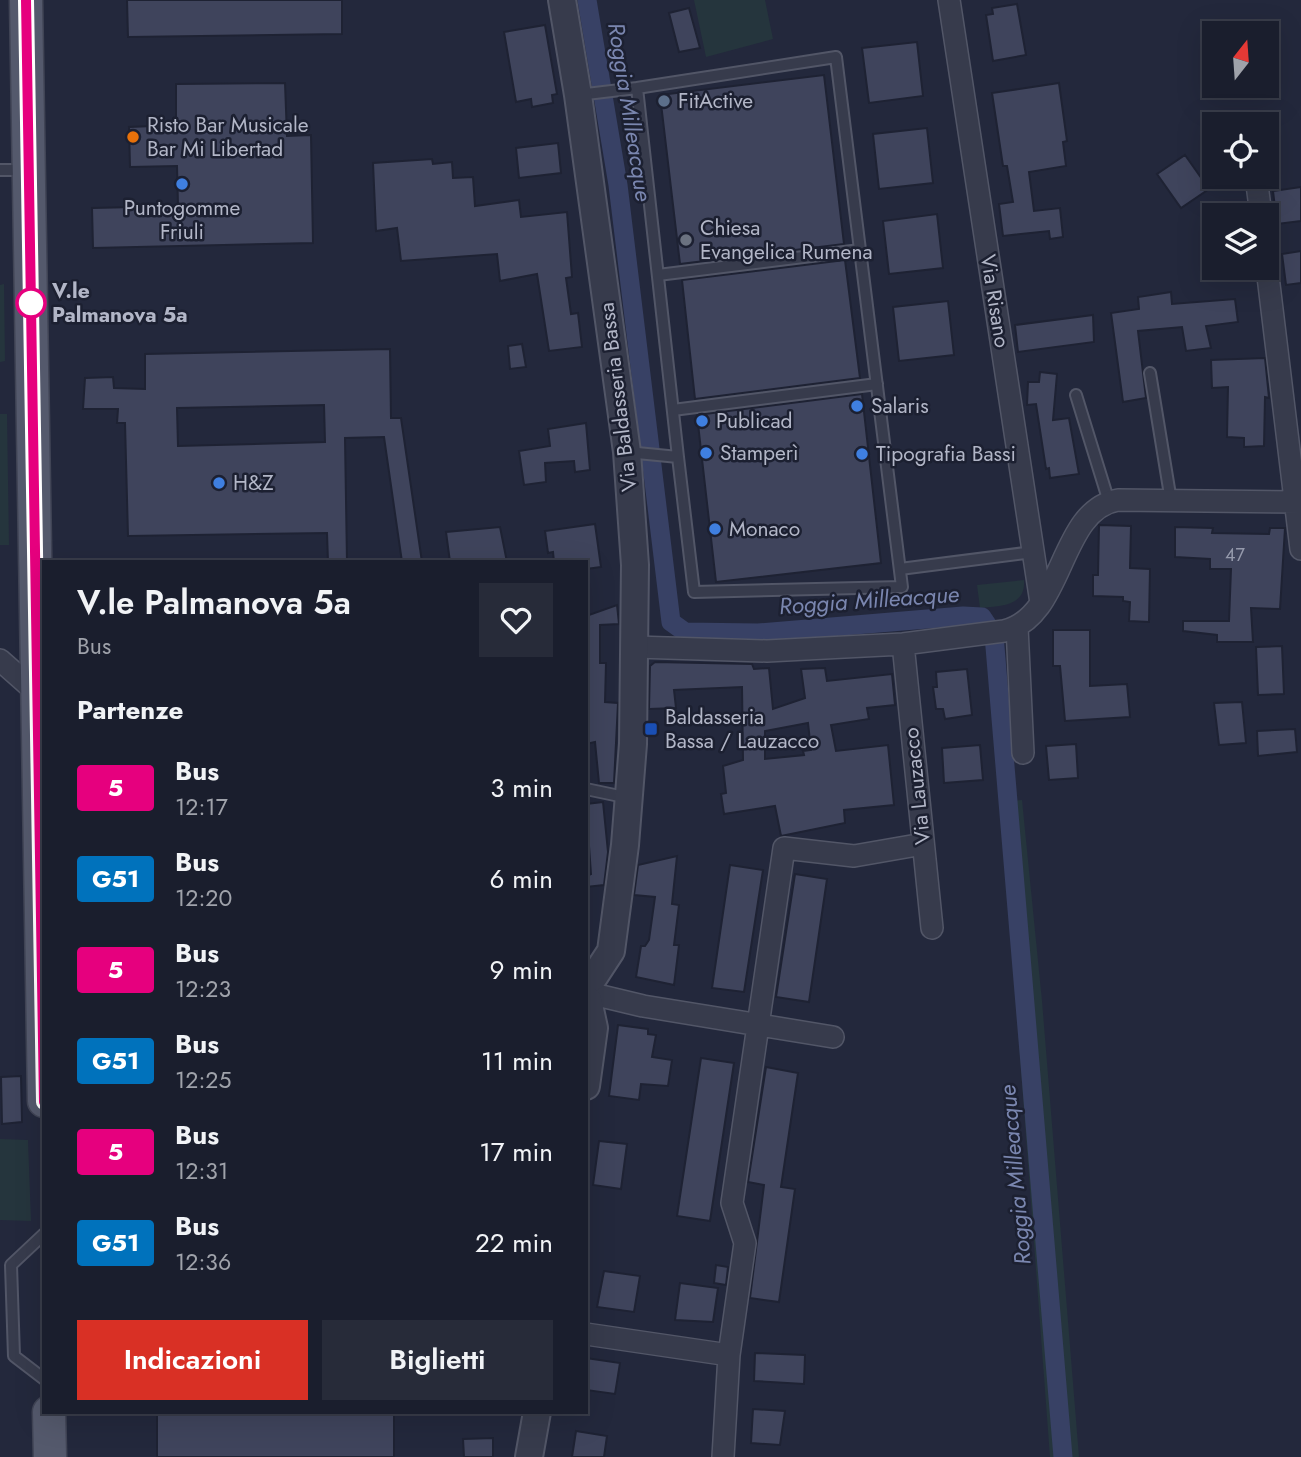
<!DOCTYPE html>
<html lang="it">
<meta charset="utf-8">
<style>
body{margin:0;font-family:Jost,sans-serif;background:#272b39;color:#f1f3f6;height:100vh;display:flex;flex-direction:column;font-size:26px;white-space:nowrap}
*{box-sizing:border-box;margin:0}
p{font-size:23px;color:#9fa2aa}
.icon{flex:none;width:38px;height:38px;fill:none;stroke:currentColor;stroke-width:2;stroke-linecap:round;stroke-linejoin:round}
.map{position:relative;flex:1;overflow:hidden}
.drawer{position:absolute;left:42px;top:560px;width:546px;height:854px;display:flex;flex-direction:column;background:#1a1e2d;border-radius:0px;box-shadow:0 7px 28px #0002,0 0 0 2px #383c49}
.drawer>*{flex:none}
.badge{padding:0 14px;border-radius:5px;font-size:24px;line-height:46px}
.needle{width:46px;rotate:17deg}
.tools{position:absolute;left:1202px;top:21px;display:grid;gap:14px}
.tools a{display:grid;place-items:center;width:77px;height:77px;border-radius:0px;background:#1a1e2d;box-shadow:0 7px 28px #0002,0 0 0 2px #383c49;font-size:35px}
.map>.badge{position:absolute;translate:-50% -50%;box-shadow:0 0 0 4px #fff}
h2{padding:0 35px;font-size:26px;line-height:63px}
.round{display:grid;place-items:center;flex:none;width:74px;height:74px;border-radius:0px;background:#272b39}
.overview{display:flex;align-items:center;justify-content:space-between;height:119px;padding:0 35px}
h1{font-size:33px;font-weight:600;line-height:52px}
.cta{display:flex;gap:14px;margin-top:auto;padding:14px 35px}
.cta a{flex:1;height:80px;border-radius:0px;background:#d93025;color:#fff;font-size:28px;font-weight:600;line-height:80px;text-align:center}
.cta a+a{background:#272b39;color:#f1f3f6}
ul{padding:0;list-style:none}
li{display:flex;align-items:center;gap:21px;height:91px;padding:0 35px}
li div{flex:1}
li b{display:block;font-size:26px}
li em{font-style:normal}
li .badge{min-width:77px;font-weight:700;text-align:center}
.map>svg:first-child{display:block}
.green{fill:#25353d}
.lines{fill:none;stroke-linecap:round;stroke-linejoin:round}
.canal{stroke:#384165;stroke-width:19}
.building{fill:#3f445c;stroke:#1e2233;stroke-width:2;fill-rule:evenodd}
.service-casing{stroke:#525667;stroke-width:14}
.minor-casing{stroke:#525667;stroke-width:24}
.tertiary-casing{stroke:#525667;stroke-width:30}
.primary-casing{stroke:#404455;stroke-width:35}
.service{stroke:#373b4c;stroke-width:10}
.minor{stroke:#373b4c;stroke-width:21}
.tertiary{stroke:#373b4c;stroke-width:26}
.primary{stroke:#54596c;stroke-width:32}
.line-casing{stroke:#fff;stroke-width:16}
.line{stroke:#e6007e;stroke-width:10}
.service-dot{fill:#5c6f8a;stroke:#1c2031;stroke-width:2.5}
.food-dot{fill:#e8710a;stroke:#1c2031;stroke-width:2.5}
.shop-dot{fill:#3f7fe0;stroke:#1c2031;stroke-width:2.5}
.worship-dot{fill:#6b7280;stroke:#1c2031;stroke-width:2.5}
.stop-dot{fill:#fff;stroke:#e6007e;stroke-width:3.5}
.transit-dot{fill:#1a4fb4;stroke:#1c2031;stroke-width:2.5}
.labels{text-anchor:middle;stroke-width:5;stroke-linejoin:round;paint-order:stroke}
.number-label{font-size:18px;fill:#959aac}
.poi-label{font-size:21px;fill:#b2b6c7;stroke:#1c2031;text-anchor:start}
.stop-label{font-size:21px;font-weight:bold;fill:#b2b6c7;stroke:#1c2031;text-anchor:start}
.street-label{font-size:21px;fill:#b2b6c7;stroke:#1c2031}
.water-label{font-size:23px;font-style:italic;fill:#7a86af;stroke:#1c2031}
</style>
<div class="map">
<svg width="1301" height="1457" viewBox="0 0 1301 1457">
<rect width="100%" height="100%" fill="#23283c"/>
<path class="green" d="M694 0H765L773 39 706 57Z
M4 284 5 361 0 362V285Z
M0 414H7L9 545H0Z
M1024 580C1026 607 1000 606 980 608L977 585Z
M1022 800 1042 1001 1079 1457H1050L1001 802Z
M0 1139 28 1140 31 1221 0 1220Z"/>
<g class="lines">
<path class="canal" d="M587 0 618 185 671 622 685 632 758 633 963 616 982 617 994 635 1063 1457"/>
</g>
<path class="building" d="M127 0H342V34L128 37Z
M1017 4 1026 55 993 61 986 15 993 14 992 8Z
M689 8 700 48 679 52 669 13Z
M545 25 557 94 552 95 553 103 532 107 531 99 516 102 504 32Z
M917 42 923 96 869 103 862 48Z
M824 75 844 244 680 264 660 95Z
M285 83 287 136 311 135 313 243 93 248 92 208 178 206 177 166 130 167 129 127 176 125V84Z
M1059 83 1067 141 1063 142 1066 166 1029 172 1034 211 1060 208 1063 237 1050 239 1049 231 1003 236 999 204 1013 202 1007 166H1003L992 93Z
M927 128 933 183 879 189 873 134Z
M558 143 561 173 519 178 516 148Z
M1185 155 1209 189 1181 208 1157 174Z
M432 159 433 164 452 162 453 178 473 177 475 206 519 200 521 217 567 212 572 277 566 278 571 314 578 313 582 347 549 351 537 274 500 281 497 254 401 261 397 228 376 231 373 163Z
M1301 187V221L1277 224 1273 191Z
M937 214 943 268 889 274 883 221Z
M1301 251V283L1286 285 1282 254Z
M845 260 860 378 695 399 682 280Z
M1171 292 1172 304 1235 299 1238 322 1206 326 1211 348 1186 351 1182 327 1138 331 1146 398 1123 402 1111 313 1139 309 1138 297Z
M948 301 954 355 899 361 893 307Z
M1093 315 1094 342 1018 352 1015 325Z
M522 344 526 367 510 369 508 346Z
M390 349 391 418H401L422 562H402L384 437 345 438 347 562H328L327 533 128 536 125 423H117L118 409H83L85 378 113 377 114 388 145 389V354ZM324 405 325 442 178 446 177 408Z
M1265 358 1269 398 1265 397 1264 446 1244 447V438L1227 437 1228 387 1212 388 1211 360Z
M1040 372 1057 374 1053 420 1069 418 1079 474 1050 478 1049 468 1046 469 1036 404 1027 405 1028 382H1039Z
M862 394 881 563 716 582 697 415Z
M586 423 590 470 575 472 574 461 545 463 546 482 524 485 519 451 550 446 548 429Z
M595 524 601 567 586 569V562H554L553 552 548 553 545 531Z
M1099 525 1131 526 1130 568 1150 569 1149 622 1129 621 1130 602 1123 601V597L1093 596V575H1098Z
M500 527 507 562H450L446 532Z
M1175 527 1213 528 1212 533 1269 534 1270 528H1285L1280 609 1251 608 1253 642H1217V635L1183 631V621H1229L1231 569H1210V559L1175 557Z
M617 605 619 624 600 625V663H606L605 702 618 703 614 783H599L595 742 586 744V616Z
M1053 630H1090V686L1127 684 1130 717 1065 721 1060 666H1053Z
M1282 646 1284 694 1258 695 1256 647Z
M655 662 752 664 754 669 769 668 773 709 805 698 801 669 825 668 827 681 892 674 895 705 867 708 869 719 831 725 836 751 888 745 894 805 844 810 845 823 781 836 775 806 724 814 721 794 726 793 723 766 743 760 742 687 674 690 676 708 649 709 650 666ZM808 723 811 750 803 751 804 755 765 759V731Z
M967 669 972 715 945 719 943 709H936L933 687H937L936 672Z
M1242 702 1246 743 1219 745 1214 703Z
M1295 729 1297 752 1258 756 1257 731Z
M1076 744 1078 778 1049 780 1046 746Z
M980 745 983 780 944 783 942 748Z
M603 802 608 852 604 885 586 887V876L591 874 586 804Z
M677 856 672 904 679 905 674 945H679L674 985 636 977 641 946H645L649 940 655 897 634 895 638 865Z
M730 865 763 870 744 992 712 988Z
M795 874 827 879 809 1002 776 997Z
M618 1025 648 1029V1034L656 1035 652 1057 672 1060 668 1086 641 1084 639 1100 609 1096Z
M701 1058 734 1063 710 1221 677 1216Z
M766 1067 798 1073 781 1187 795 1189 779 1302 750 1298 764 1185 748 1182Z
M21 1076 22 1122 2 1124 1 1077Z
M599 1141 627 1144 621 1189 593 1185Z
M716 1265 728 1267 726 1285 714 1283Z
M604 1271 640 1276 634 1312 597 1307Z
M680 1283 718 1288 713 1322 675 1320Z
M755 1353 805 1355 804 1384 754 1381Z
M586 1358 620 1363 615 1394 586 1390Z
M753 1409 785 1411 780 1445 751 1443Z
M157 1412H394V1457H157Z
M576 1431 607 1436 604 1457H572Z
M493 1438V1457H464L463 1439Z"/>
<g class="lines">
<g class="service-casing">
<path id="service" d="M637 88 836 57 902 587 694 592 678 457
M578 95 637 88 678 457 627 452
M0 170H25
M658 275 860 250
M1150 373 1171 501
M1076 395 1109 502
M673 410 877 384
M900 569 1033 552
M586 789 629 798
M44 1234 11 1265 14 1356 44 1379"/>
</g>
<g class="minor-casing">
<path id="minor" d="M949 0 1041 603
M1256 177 1261 215
M1267 268 1301 549
M1017 627 1023 753
M903 644 932 928
M635 647 767 651 903 644 1004 631C1065 617 1058 510 1118 500L1301 502
M0 660 43 698
M597 995 643 1006 833 1037
M586 1334 729 1355 745 1243 732 1203 784 848 854 856 923 844
M723 1457 729 1355"/>
</g>
<g class="tertiary-casing">
<path id="tertiary" d="M562 0 578 95 627 452 635 565 633 744 625 845 611 951 594 977
M586 1086 594 1028 588 1000
M529 1457 537 1412"/>
</g>
<g class="primary-casing">
<path id="primary" d="M26 0 44 1101
M49 1412 50 1457"/>
</g>
<use href="#service" class="service"/>
<use href="#minor" class="minor"/>
<use href="#tertiary" class="tertiary"/>
<use href="#primary" class="primary"/>
</g>
<g class="lines">
<g class="line-casing">
<path id="line" d="M26 0 44 1102"/>
</g>
<use href="#line" class="line"/>
</g>
<circle class="service-dot" cx="664" cy="101" r="7"/>
<circle class="food-dot" cx="133" cy="137" r="7"/>
<g class="shop-dot">
<circle cx="182" cy="184" r="7"/>
<circle cx="857" cy="406" r="7"/>
<circle cx="702" cy="421" r="7"/>
<circle cx="706" cy="453" r="7"/>
<circle cx="862" cy="454" r="7"/>
<circle cx="219" cy="483" r="7"/>
<circle cx="715" cy="529" r="7"/>
</g>
<circle class="worship-dot" cx="686" cy="240" r="7"/>
<circle class="stop-dot" cx="31" cy="303" r="14"/>
<rect class="transit-dot" x="644" y="722" width="14" height="14" rx="3.5"/>
<g class="labels">
<g class="number-label">
<text x="1235" y="561">47</text>
</g>
<g class="poi-label">
<text x="678" y="108">FitActive</text>
<text x="147" y="132">Risto Bar Musicale<tspan x="147" dy="24">Bar Mi Libertad</tspan></text>
<text x="182" y="215" text-anchor="middle">Puntogomme<tspan x="182" dy="24">Friuli</tspan></text>
<text x="700" y="235">Chiesa<tspan x="700" dy="24">Evangelica Rumena</tspan></text>
<text x="871" y="413">Salaris</text>
<text x="716" y="428">Publicad</text>
<text x="720" y="460">Stamperì</text>
<text x="876" y="461">Tipografia Bassi</text>
<text x="233" y="490">H&amp;Z</text>
<text x="729" y="536">Monaco</text>
<text x="665" y="724">Baldasseria<tspan x="665" dy="24">Bassa / Lauzacco</tspan></text>
</g>
<g class="stop-label">
<text x="52" y="298">V.le<tspan x="52" dy="24">Palmanova 5a</tspan></text>
</g>
<g class="street-label">
<text transform="translate(995 301) rotate(81)" y="7">Via Risano</text>
<text transform="translate(618 397) rotate(-97)" y="7">Via Baldasseria Bassa</text>
<text transform="translate(917 786) rotate(-96)" y="7">Via Lauzacco</text>
</g>
<g class="water-label">
<text transform="translate(630 112) rotate(81)" y="8">Roggia Milleacque</text>
<text transform="translate(869 600) rotate(-4)" y="8">Roggia Milleacque</text>
<text transform="translate(1015 1175) rotate(-95)" y="8">Roggia Milleacque</text>
</g>
</g>
</svg>
<div class="tools">
<a><svg class="needle" viewBox="-14 -14 28 28"><path d="M0-13l5 13h-10z" fill="#e53935"/><path d="M0 13l5-13h-10z" fill="#9fa2aa"/></svg></a>
<a><svg class="icon" aria-label="locate" viewBox="0 0 24 24"><circle cx="12" cy="12" r="6"/><path d="M12 2v4M12 18v4M2 12h4M18 12h4"/></svg></a>
<a><svg class="icon" aria-label="layers" viewBox="0 0 24 24"><path d="M12 4l9 5-9 5-9-5zM3 14l9 5 9-5"/></svg></a>
</div>
<section class="drawer">
<div class="overview"><div><h1>V.le Palmanova 5a</h1><p>Bus</p></div><a class="round"><svg class="icon" aria-label="heart" viewBox="0 0 24 24"><path d="M12 20l-8-8c-3-5 5-10 8-4 3-6 11-1 8 4z"/></svg></a></div>
<h2>Partenze</h2>
<ul>
<li><span class="badge" style="background:#e6007e;color:#fff">5</span><div><b>Bus</b><p>12:17</p></div><em>3 min</em></li>
<li><span class="badge" style="background:#0072bc;color:#fff">G51</span><div><b>Bus</b><p>12:20</p></div><em>6 min</em></li>
<li><span class="badge" style="background:#e6007e;color:#fff">5</span><div><b>Bus</b><p>12:23</p></div><em>9 min</em></li>
<li><span class="badge" style="background:#0072bc;color:#fff">G51</span><div><b>Bus</b><p>12:25</p></div><em>11 min</em></li>
<li><span class="badge" style="background:#e6007e;color:#fff">5</span><div><b>Bus</b><p>12:31</p></div><em>17 min</em></li>
<li><span class="badge" style="background:#0072bc;color:#fff">G51</span><div><b>Bus</b><p>12:36</p></div><em>22 min</em></li>
</ul>
<div class="cta"><a>Indicazioni</a><a>Biglietti</a></div>
</section>
</div>
